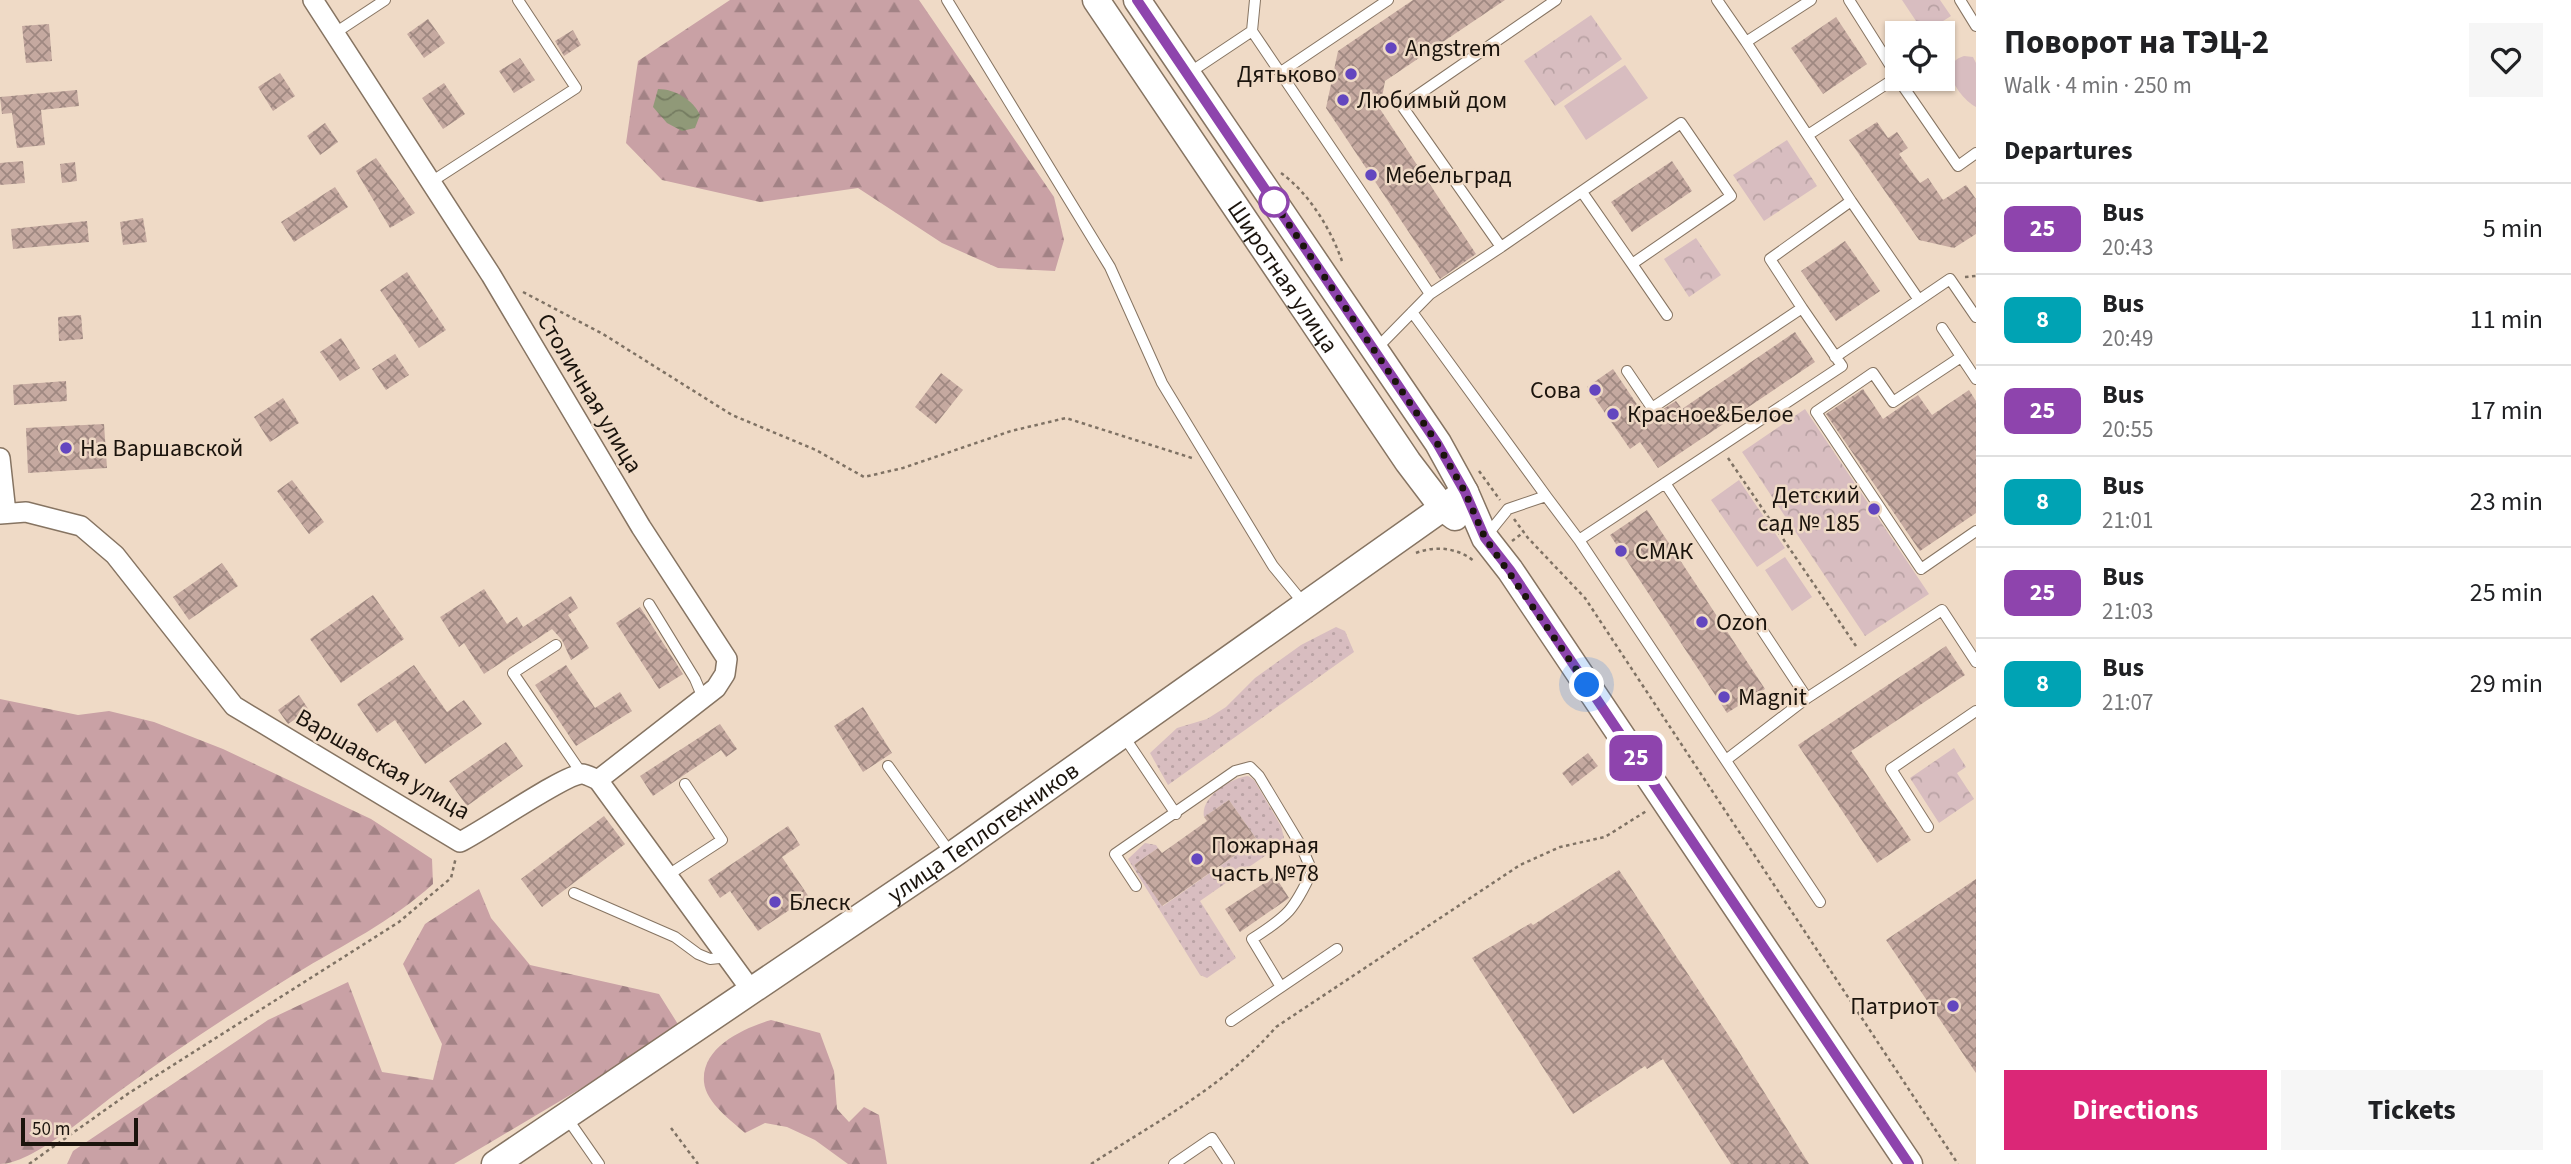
<!DOCTYPE html>
<meta charset="utf-8">
<style>
body{margin:0;font-family:"Source Sans 3",sans-serif;background:#f6f6f6;color:#202124;height:100vh;display:flex;flex-direction:column;font-size:26px;white-space:nowrap}
*{box-sizing:border-box;margin:0}
p{font-size:23px;color:#757577}
.icon{flex:none;width:38px;height:38px;fill:none;stroke:currentColor;stroke-width:2;stroke-linecap:round;stroke-linejoin:round}
.map{position:relative;flex:1;overflow:hidden}
.drawer{display:flex;flex-direction:column;background:#fff;width:595px}
.drawer>*{flex:none}
.badge{padding:0 14px;border-radius:10px;font-size:24px;line-height:46px}
.controls{position:absolute;left:1885px;top:21px;display:grid;gap:14px}
.controls a{display:grid;place-items:center;width:70px;height:70px;border-radius:0px;background:#fff;box-shadow:0 2px 5px #0004;font-size:35px}
.scale{position:absolute;left:21px;bottom:18px;width:117px;box-sizing:border-box;padding-left:7px;border:4px solid #1b140d;border-top:0;font-size:19px;line-height:24px;white-space:nowrap;color:#1b140d;-webkit-text-stroke:5px #efdac6;paint-order:stroke}
.you{position:absolute;width:35px;height:35px;margin:-18px;border:5px solid #fff;border-radius:50%;background:#1a73e8;box-shadow:0 0 0 10px #1a73e833}
.map>.badge{position:absolute;translate:-50% -50%;box-shadow:0 0 0 4px #fff}
h2{padding:0 28px;font-size:26px;line-height:63px}
.round{display:grid;place-items:center;flex:none;width:74px;height:74px;border-radius:0px;background:#f6f6f6}
.headline{display:flex;align-items:center;justify-content:space-between;height:119px;padding:0 28px}
h1{font-size:33px;font-weight:700;line-height:52px}
.button{display:flex;gap:14px;margin-top:auto;padding:14px 28px}
.button a{flex:1;height:80px;border-radius:0px;background:#db2777;color:#fff;font-size:28px;font-weight:700;line-height:80px;text-align:center}
.button a+a{background:#f6f6f6;color:#202124}
ul{padding:0;list-style:none}
li{display:flex;align-items:center;gap:21px;height:91px;padding:0 28px;border-top:2px solid #e0e0e0}
li div{flex:1}
li b{display:block;font-size:26px}
li em{font-style:normal}
li .badge{min-width:77px;font-weight:700;text-align:center}
main{display:flex;flex:1;min-height:0}
.map>svg:first-child{display:block}
.grass{fill:url(#grass-dots)}
.forest{fill:url(#forest-firs)}
.park{fill:url(#park-crowns)}
.garden{fill:#d8bdc0}
.water{fill:url(#water-waves)}
.building{fill:url(#building-cross-hatch)}
.lines{fill:none;stroke-linecap:round;stroke-linejoin:round}
.lane-casing{stroke:#867462;stroke-width:12}
.street-casing{stroke:#867462;stroke-width:22}
.secondary-casing{stroke:#867462;stroke-width:29}
.path{stroke:#7f7264;stroke-width:2.5;stroke-dasharray:3.5 3.5;stroke-linecap:butt}
.lane{stroke:#fff;stroke-width:10}
.street{stroke:#fff;stroke-width:19}
.secondary{stroke:#fff;stroke-width:26}
.line-casing{stroke:#fff;stroke-width:16}
.line{stroke:#8e44ad;stroke-width:10}
.walk{stroke:#1b140d;stroke-width:7;stroke-dasharray:0 12.6}
.poi-dot{fill:#6346bf;stroke:#efdac6;stroke-width:2.5}
.stop-dot{fill:#fff;stroke:#8e44ad;stroke-width:3.5}
.labels{text-anchor:middle;stroke-width:5;stroke-linejoin:round;paint-order:stroke}
.poi-label{font-size:24px;fill:#1b140d;stroke:#efdac6;text-anchor:start}
.street-label{font-size:24px;fill:#1b140d;stroke:#efdac6}
</style>
<main>
<div class="map">
<svg width="1976" height="1164" viewBox="0 0 1976 1164">
<defs>
<pattern id="grass-dots" width="8" height="8" patternUnits="userSpaceOnUse" patternTransform="scale(1.75)"><rect width="8" height="8" fill="#d8bdc0"/><path d="M2 2h.1M6 6h.1" fill="none" stroke="#b9a2a4" stroke-width="1.8" stroke-linecap="round"/></pattern>
<pattern id="forest-firs" width="22" height="20" patternUnits="userSpaceOnUse" patternTransform="scale(1.75)"><rect width="22" height="20" fill="#c9a1a5"/><path d="M5 1l3.5 6h-7zM16 11l3.5 6h-7z" fill="#a28285"/></pattern>
<pattern id="park-crowns" width="20" height="18" patternUnits="userSpaceOnUse" patternTransform="scale(1.75)"><rect width="20" height="18" fill="#d8bdc0"/><path d="M2 6a3 3 0 1 1 6 0M12 15a3 3 0 1 1 6 0" fill="none" stroke="#b9a2a4"/></pattern>
<pattern id="water-waves" width="16" height="10" patternUnits="userSpaceOnUse" patternTransform="scale(1.75)"><rect width="16" height="10" fill="#909978"/><path d="M0 5q4-4 8 0t8 0" fill="none" stroke="#757c61"/></pattern>
<pattern id="building-cross-hatch" width="8" height="8" patternUnits="userSpaceOnUse" patternTransform="scale(1.75)"><rect width="8" height="8" fill="#c5a9a0"/><path d="M0 0l8 8M0 8l8-8" fill="none" stroke="#9f8881"/></pattern>
</defs>
<rect width="100%" height="100%" fill="#efdac6"/>
<path class="grass" d="M1336 627 1345 631 1354 652 1168 785 1150 753 1177 728 1207 719 1226 707 1255 678 1301 645Z
M1248 776 1254 780 1281 826 1285 842 1200 901 1236 958 1207 978 1200 975 1128 859 1145 843 1156 845 1158 848 1134 865 1163 906 1257 840 1229 800 1204 817C1200 798 1230 778 1248 776Z"/>
<path class="forest" d="M730 0H919L1054 197 1064 240 1055 271 998 268 942 243 858 188 760 202 662 180 626 143 638 61Z
M0 699 78 715 109 711 154 722 223 749 371 819 432 859 433 884C391 922 343 945 295 974 235 1011 174 1051 117 1093 90 1113 32 1164 0 1164Z
M479 889 491 918 530 965 659 994 681 1029 454 1164H67L73 1151 268 1020 348 982 382 1072 433 1080 442 1044 403 964 425 924Z
M771 1020 820 1033 834 1071 837 1109 849 1122 864 1107 879 1115 887 1164H848L815 1140 787 1127 765 1123 745 1133C731 1120 706 1103 704 1082 701 1047 744 1028 771 1020Z"/>
<path class="park" d="M1902 0H1940L1951 16 1924 33Z
M1591 15 1622 59 1555 106 1524 61Z
M1787 140 1817 186 1764 221 1733 175Z
M1696 238 1721 275 1689 297 1664 259Z
M1805 409 1929 594 1865 636 1742 452Z
M1739 480 1785 548 1757 567 1711 500Z
M1954 748 1966 767 1957 773 1974 799 1939 823 1910 778Z"/>
<path class="garden" d="M1964 56 1973 57 1976 63V107C1959 98 1936 64 1964 56Z
M1625 65 1648 98 1586 140 1564 106Z
M1785 557 1812 597 1792 611 1765 570Z"/>
<path class="water" d="M658 89C675 89 693 100 700 115L695 128 682 131 667 123 653 107Z"/>
<path class="building" d="M1413 0H1505L1385 81 1380 109 1476 254 1440 279 1326 108 1338 51Z
M1836 17 1867 64 1823 94 1791 48Z
M428 19 445 43 424 58 407 34Z
M49 24 52 61 26 63 22 26Z
M573 30 581 45 564 56 555 41Z
M520 58 535 80 514 93 499 71Z
M280 73 295 96 273 111 258 87Z
M444 83 465 114 443 129 422 98Z
M77 90 79 106 41 110 45 145 17 148 12 113 2 114 0 97Z
M1877 122 1888 138 1897 132 1908 148 1899 154 1920 183 1928 178 1943 200 1966 185 1976 199V234L1954 248 1919 240 1849 140Z
M325 123 338 142 320 155 307 136Z
M376 158 415 213 390 228 356 171Z
M23 161 25 183 0 185V163Z
M1672 161 1692 191 1632 232 1611 202Z
M75 162 77 181 62 183 60 164Z
M335 187 348 207 294 242 281 222Z
M143 218 147 242 123 245 120 222Z
M87 221 89 242 13 249 11 229Z
M1845 241 1880 291 1836 321 1801 271Z
M407 272 446 330 419 348 380 290Z
M81 315 83 339 59 341 58 317Z
M1795 332 1815 362 1658 468 1640 442 1630 449 1587 387 1613 369 1647 419 1676 401 1682 409Z
M341 338 360 368 340 381 320 352Z
M395 354 409 375 386 390 372 369Z
M941 373 963 390 936 424 915 407Z
M66 381 67 401 14 405 13 385Z
M1863 389 1883 419 1918 395 1932 415 1969 390 1976 401V513L1920 551 1826 414Z
M283 398 299 423 270 442 254 417Z
M104 424 107 468 28 473 26 428Z
M292 480 324 522 309 534 277 491Z
M1647 510 1765 689 1727 713 1610 535Z
M222 563 238 586 189 620 173 597Z
M484 589 507 624 517 617 523 627 571 596 578 608 568 615 589 648 571 660 562 640 552 629 484 674 464 643 459 647 440 617Z
M373 595 404 639 341 683 310 639Z
M640 607 683 674 659 689 616 623Z
M1946 646 1965 675 1851 751 1911 840 1877 863 1798 745Z
M414 665 447 712 464 700 482 724 425 764 395 720 377 733 357 704Z
M566 665 595 708 620 692 632 711 576 746 535 685Z
M299 695 309 710 288 724 278 710Z
M863 707 892 753 863 772 834 726Z
M720 724 737 749 726 757 721 750 653 796 640 776Z
M506 742 523 766 467 806 449 781Z
M1588 753 1598 766 1572 786 1562 773Z
M1229 800 1257 840 1162 906 1134 865 1158 848 1162 853 1207 821 1204 817Z
M604 816 625 844 542 907 521 879Z
M788 826 800 845 782 857 809 897 758 931 730 891 720 898 708 880Z
M1619 870 1729 1036 1809 1164H1731L1663 1059 1647 1069 1645 1066 1573 1114 1472 958 1531 923 1533 925Z
M1275 876 1289 898 1240 932 1225 909Z
M1976 879V1073L1886 940Z"/>
<g class="lines">
<g class="lane-casing">
<path id="lane" d="M947 0 1110 267 1162 383 1273 566 1305 605
M1717 0 1746 42
M1811 0 1746 42 1851 201
M1849 0 1897 76
M1960 0 1976 26
M1252 31 1255 0
M335 33 385 0
M1281 72 1388 0
M1189 73 1252 31 1430 294 1375 350
M1898 79 1958 166 1976 153
M1808 135 1897 77
M431 182 576 88 518 0
M1501 247 1681 123 1731 196 1632 264 1582 192
M1632 264 1667 315
M1430 294 1501 247 1402 106 1556 0
M1802 308 1770 259 1851 201 1919 300
M1412 312 1546 496
M1942 328 1976 379
M1835 357 1950 279 1976 317
M1961 357 1893 402 1873 373 1816 412 1921 569 1976 531
M1665 483 1807 698
M1487 535 1508 509 1546 496 1579 540 1842 366 1802 308 1652 408 1627 371
M1579 540 1820 902
M649 604 695 679 703 698
M556 645 513 673 582 774
M1123 735 1176 814
M1726 760 1807 698 1942 610 1976 662
M888 766 951 854
M1928 827 1891 769 1976 711
M668 875 722 840 685 784
M1136 886 1115 854 1235 771 1250 767 1259 776 1301 846 1312 871C1294 910 1288 916 1252 939L1281 987
M574 893 675 937 698 954 710 959 729 957
M1231 1021 1337 949
M567 1118 599 1164
M1174 1164 1212 1138 1229 1164"/>
</g>
<g class="street-casing">
<path id="street" d="M313 0 491 275 641 527 727 659 725 674 716 688 598 780
M0 458 6 513
M0 514 26 512 81 526 115 555 234 706 460 842C483 831 565 774 582 774 586 774 593 778 598 780L751 990"/>
</g>
<g class="secondary-casing">
<g id="secondary">
<path id="s1" d="M1096 0 1408 462 1443 508 1455 517"/>
<path d="M1137 0 1438 443 1465 492 1485 538 1510 570 1909 1164"/>
<path id="s2" d="M495 1164 952 855 1465 492"/>
</g>
</g>
<path class="path" d="M1281 173C1310 194 1332 231 1343 264
M1965 277 1976 276
M523 292 603 334 732 415 816 450 864 477 903 468 1011 431 1066 418 1192 458
M1728 458 1858 649
M1479 471 1500 500
M1514 519 1528 538 1585 598 1958 1164
M1512 541 1524 532
M1416 553C1436 545 1459 548 1475 562
M671 1128 698 1164
M29 1164 129 1093 399 922 451 878 456 857
M1091 1164C1156 1122 1225 1086 1276 1027L1520 865 1560 847 1605 837 1648 810"/>
<use href="#lane" class="lane"/>
<use href="#street" class="street"/>
<use href="#secondary" class="secondary"/>
</g>
<g class="lines">
<g class="line-casing">
<path id="line" d="M1137 0 1437 443 1465 492 1485 538 1510 570 1909 1164"/>
</g>
<use href="#line" class="line"/>
<path class="walk" d="M1274 202 1271 198 1437 443 1465 492 1485 538 1587 685"/>
</g>
<g class="poi-dot">
<circle cx="1391" cy="48" r="7"/>
<circle cx="1351" cy="74" r="7"/>
<circle cx="1343" cy="100" r="7"/>
<circle cx="1371" cy="175" r="7"/>
<circle cx="1595" cy="390" r="7"/>
<circle cx="1613" cy="414" r="7"/>
<circle cx="66" cy="448" r="7"/>
<circle cx="1874" cy="509" r="7"/>
<circle cx="1621" cy="551" r="7"/>
<circle cx="1702" cy="622" r="7"/>
<circle cx="1724" cy="697" r="7"/>
<circle cx="1197" cy="859" r="7"/>
<circle cx="775" cy="902" r="7"/>
<circle cx="1953" cy="1006" r="7"/>
</g>
<circle class="stop-dot" cx="1274" cy="202" r="14"/>
<g class="labels">
<g class="poi-label">
<text x="1405" y="56">Angstrem</text>
<text x="1337" y="82" text-anchor="end">Дятьково</text>
<text x="1357" y="108">Любимый дом</text>
<text x="1385" y="183">Мебельград</text>
<text x="1581" y="398" text-anchor="end">Сова</text>
<text x="1627" y="422">Красное&amp;Белое</text>
<text x="80" y="456">На Варшавской</text>
<text x="1860" y="503" text-anchor="end">Детский<tspan x="1860" dy="28">сад № 185</tspan></text>
<text x="1635" y="559">СМАК</text>
<text x="1716" y="630">Ozon</text>
<text x="1738" y="705">Magnit</text>
<text x="1211" y="853">Пожарная<tspan x="1211" dy="28">часть №78</tspan></text>
<text x="789" y="910">Блеск</text>
<text x="1939" y="1014" text-anchor="end">Патриот</text>
</g>
<g class="street-label">
<text dy="8" stroke="none"><textPath href="#s1" startOffset="334">Широтная улица</textPath></text>
<text transform="translate(590 393) rotate(59)" y="8">Столичная улица</text>
<text transform="translate(383 764) rotate(30)" y="8">Варшавская улица</text>
<text dy="8" stroke="none"><textPath href="#s2" startOffset="590">улица Теплотехников</textPath></text>
</g>
</g>
</svg>
<div class="controls">
<a><svg class="icon" aria-label="locate" viewBox="0 0 24 24"><circle cx="12" cy="12" r="6"/><path d="M12 2v4M12 18v4M2 12h4M18 12h4"/></svg></a>
</div>
<div class="scale">50 m</div>
<div class="you" style="left:1587px;top:685px"></div>
<b class="badge" style="left:1636px;top:758px;background:#8e44ad;color:#fff">25</b>
</div>
<section class="drawer">
<div class="headline"><div><h1>Поворот на ТЭЦ-2</h1><p>Walk · 4 min · 250 m</p></div><a class="round"><svg class="icon" aria-label="heart" viewBox="0 0 24 24"><path d="M12 20l-8-8c-3-5 5-10 8-4 3-6 11-1 8 4z"/></svg></a></div>
<h2>Departures</h2>
<ul>
<li><span class="badge" style="background:#8e44ad;color:#fff">25</span><div><b>Bus</b><p>20:43</p></div><em>5 min</em></li>
<li><span class="badge" style="background:#00a3b4;color:#fff">8</span><div><b>Bus</b><p>20:49</p></div><em>11 min</em></li>
<li><span class="badge" style="background:#8e44ad;color:#fff">25</span><div><b>Bus</b><p>20:55</p></div><em>17 min</em></li>
<li><span class="badge" style="background:#00a3b4;color:#fff">8</span><div><b>Bus</b><p>21:01</p></div><em>23 min</em></li>
<li><span class="badge" style="background:#8e44ad;color:#fff">25</span><div><b>Bus</b><p>21:03</p></div><em>25 min</em></li>
<li><span class="badge" style="background:#00a3b4;color:#fff">8</span><div><b>Bus</b><p>21:07</p></div><em>29 min</em></li>
</ul>
<div class="button"><a>Directions</a><a>Tickets</a></div>
</section>
</main>
